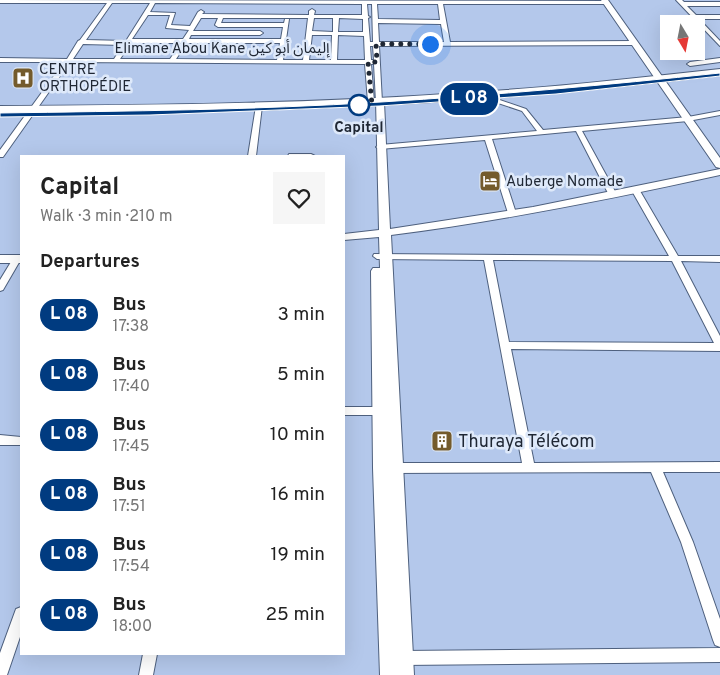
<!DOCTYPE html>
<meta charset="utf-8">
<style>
body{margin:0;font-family:Overpass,"Noto Sans Arabic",sans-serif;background:#f6f6f6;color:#222;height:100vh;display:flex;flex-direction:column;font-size:19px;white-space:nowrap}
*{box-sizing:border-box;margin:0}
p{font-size:16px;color:#767676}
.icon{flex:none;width:28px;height:28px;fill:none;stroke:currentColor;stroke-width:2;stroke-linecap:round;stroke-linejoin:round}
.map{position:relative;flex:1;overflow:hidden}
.panel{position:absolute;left:20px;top:155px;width:325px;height:500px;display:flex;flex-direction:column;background:#fff;border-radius:0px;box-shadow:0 5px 20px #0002}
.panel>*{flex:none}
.badge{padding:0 10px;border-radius:16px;font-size:18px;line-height:32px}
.needle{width:32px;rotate:170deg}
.buttons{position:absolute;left:660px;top:15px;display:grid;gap:10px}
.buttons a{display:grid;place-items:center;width:45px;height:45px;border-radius:0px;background:#fff;box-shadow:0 5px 20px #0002;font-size:25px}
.you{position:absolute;width:25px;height:25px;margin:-12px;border:4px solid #fff;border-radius:50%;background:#1a73e8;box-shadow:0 0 0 8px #1a73e833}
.map>.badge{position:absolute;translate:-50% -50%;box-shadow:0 0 0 2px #fff}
h2{padding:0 20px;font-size:19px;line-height:45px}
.round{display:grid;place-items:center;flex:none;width:52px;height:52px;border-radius:0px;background:#f6f6f6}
.summary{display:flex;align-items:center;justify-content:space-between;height:85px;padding:0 20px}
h1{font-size:24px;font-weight:700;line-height:38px}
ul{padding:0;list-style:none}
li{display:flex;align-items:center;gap:15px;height:60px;padding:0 20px}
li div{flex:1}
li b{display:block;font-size:19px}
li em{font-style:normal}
li .badge{min-width:55px;font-weight:700;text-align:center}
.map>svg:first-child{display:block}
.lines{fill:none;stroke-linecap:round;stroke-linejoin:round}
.street-casing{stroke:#4e607e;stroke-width:2}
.secondary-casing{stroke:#4e607e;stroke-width:2}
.highway-casing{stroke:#4e607e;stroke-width:2}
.street{fill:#fff;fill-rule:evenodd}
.secondary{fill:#fff;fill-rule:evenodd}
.highway{fill:#fff;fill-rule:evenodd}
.line{fill:#003b80;stroke:#fff}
.walk{stroke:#1f2734;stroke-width:5;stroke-dasharray:0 9}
.stop-dot{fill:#fff;stroke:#003b80;stroke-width:2.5}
.labels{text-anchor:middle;stroke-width:5;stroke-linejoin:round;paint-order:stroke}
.far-street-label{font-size:15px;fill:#1f2734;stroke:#dee9fa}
.far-poi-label{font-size:15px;fill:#1f2734;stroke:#dee9fa;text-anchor:start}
.far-stop-label{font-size:15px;font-weight:bold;fill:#1f2734;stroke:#dee9fa}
.poi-label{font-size:18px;fill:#1f2734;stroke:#dee9fa;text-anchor:start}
</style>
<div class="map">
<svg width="720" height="675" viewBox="0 0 720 675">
<rect width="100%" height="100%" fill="#b4c8eb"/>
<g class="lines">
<g class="street-casing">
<path id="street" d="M0 0 606 1 608 4H443L450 42 634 41 637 43 634 45 379 46 382 102 379 104 376 102 374 64H371L374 102 371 104 368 102 365 64 70 62 3 157H0V150L64 62H0V58L67 59 78 41 80 40 107 3H0ZM112 3H150L126 41 86 40ZM155 3 362 4V15H314L315 11 312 9 309 11V15L202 14 204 12 201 10 198 12 190 26 171 25 175 13 150 12ZM367 4H372L373 42H370L368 18 370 17 368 16ZM377 4H438L440 20 378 19ZM148 15H170L166 28 189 30 183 39H132ZM201 18H218L215 25 218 27H283L281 39H189L191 35H260L263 33 260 31H193ZM223 18H308L303 60H283L289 19H285L284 23H221ZM314 18H333V32L312 31ZM339 18 363 19V32H338ZM378 23 441 24 444 42H379ZM312 35H332L331 60H309ZM338 35 364 36 365 60H337ZM131 43H181L170 59H120ZM187 43H280L277 60 176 59ZM83 44 123 45 114 59H73ZM370 46H373L374 60H371Z
M676 0H682L684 2H720V6H687L696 15H720V19H699L720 41V46Z
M720 58V62L690 66 687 64 690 62Z
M488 96 526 109 543 130 688 117 720 111V115L688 121 582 131 617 195 613 197 609 195 576 131 492 139 516 213 512 215 508 213 485 140 380 149 376 147 380 145 537 131 522 111 486 99V97Z
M259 104 262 106 256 156H248L256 106Z
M289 154H311L315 156H288Z
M633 189H639L640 191 678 256H720V262L681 261 720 336V351L511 349 534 463 720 462V472H663L693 542 720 619V647L715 645 713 640 681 542 651 472 390 473 386 471 384 468 386 465 390 463H522L484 260 377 259 373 256 374 254 669 256 632 191ZM493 260 672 261 714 343 509 342Z
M17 256 21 259 3 290 0 291V280L14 257Z
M344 407H384L388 408 390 411 388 414 384 415H344Z
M0 435 21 437V445H0Z
M21 607V634L7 675H0V653L16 609Z
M720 648V662L401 665 396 663 394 658 396 653 401 651Z
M143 654H157L153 675H139Z"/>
</g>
<g class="secondary-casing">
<path id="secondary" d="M601 0H608L720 158V168L716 167Z
M376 100 384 102 390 229 533 207 720 169V175C611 199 502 221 391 235L414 675H380L373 468 371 271 373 268H380L379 237 344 240V234L379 230Z
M0 255H21V263H0Z"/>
</g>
<g class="highway-casing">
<path id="highway" d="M720 69V75C629 86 537 95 446 101 297 111 149 112 0 114V106C149 105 297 104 445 94 537 89 629 79 720 69Z"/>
</g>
<use href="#street" class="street"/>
<use href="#secondary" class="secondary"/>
<use href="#highway" class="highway"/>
</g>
<path class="line" d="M720 73V76L556 94 379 106 150 115 0 117V113C127 111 254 110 381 102 495 95 607 85 720 73Z"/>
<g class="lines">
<path class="walk" d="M359 105H372L368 62H377L376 44H430"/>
</g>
<defs>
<g id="hospital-square" transform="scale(1.125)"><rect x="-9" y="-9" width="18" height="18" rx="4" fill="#745b2c" stroke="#dee9fa"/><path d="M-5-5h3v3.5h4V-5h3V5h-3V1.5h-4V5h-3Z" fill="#fff"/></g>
<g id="hotel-square" transform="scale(1.125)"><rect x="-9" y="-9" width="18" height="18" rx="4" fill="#745b2c" stroke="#dee9fa"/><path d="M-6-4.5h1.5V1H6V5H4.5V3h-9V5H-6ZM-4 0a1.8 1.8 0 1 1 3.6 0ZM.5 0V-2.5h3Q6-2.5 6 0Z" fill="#fff"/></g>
<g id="building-square" transform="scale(1.125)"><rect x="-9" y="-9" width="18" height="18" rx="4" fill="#745b2c" stroke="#dee9fa"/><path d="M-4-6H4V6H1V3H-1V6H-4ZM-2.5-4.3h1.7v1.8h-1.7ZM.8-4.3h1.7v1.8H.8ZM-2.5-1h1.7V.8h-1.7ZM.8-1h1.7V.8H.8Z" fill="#fff"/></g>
</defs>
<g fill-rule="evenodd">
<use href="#hospital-square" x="23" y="78"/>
<use href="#hotel-square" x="490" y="181"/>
<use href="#building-square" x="442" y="441"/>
</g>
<circle class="stop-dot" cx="359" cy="105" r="10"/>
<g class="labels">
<g class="far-street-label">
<text x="222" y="53">Elimane Abou Kane إليمان أبو كين</text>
</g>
<g class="far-poi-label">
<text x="39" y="74">CENTRE<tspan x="39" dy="17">ORTHOPÉDIE</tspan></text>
<text x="506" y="186">Auberge Nomade</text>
</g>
<g class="far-stop-label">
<text x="359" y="132">Capital</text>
</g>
<g class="poi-label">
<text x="458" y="447">Thuraya Télécom</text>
</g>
</g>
</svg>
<div class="buttons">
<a><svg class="needle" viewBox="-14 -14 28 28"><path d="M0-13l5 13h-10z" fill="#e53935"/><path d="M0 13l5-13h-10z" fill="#767676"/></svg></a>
</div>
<div class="you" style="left:430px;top:44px"></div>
<b class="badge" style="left:469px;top:99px;background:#003b80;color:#fff">L 08</b>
<section class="panel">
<div class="summary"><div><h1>Capital</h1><p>Walk · 3 min · 210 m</p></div><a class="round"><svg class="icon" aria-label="heart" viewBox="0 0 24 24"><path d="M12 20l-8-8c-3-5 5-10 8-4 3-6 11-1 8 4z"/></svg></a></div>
<h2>Departures</h2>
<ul>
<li><span class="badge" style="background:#003b80;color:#fff">L 08</span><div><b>Bus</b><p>17:38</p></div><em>3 min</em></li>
<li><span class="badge" style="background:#003b80;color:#fff">L 08</span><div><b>Bus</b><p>17:40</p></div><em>5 min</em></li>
<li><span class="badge" style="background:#003b80;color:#fff">L 08</span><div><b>Bus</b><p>17:45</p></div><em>10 min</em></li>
<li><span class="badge" style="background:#003b80;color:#fff">L 08</span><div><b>Bus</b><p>17:51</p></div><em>16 min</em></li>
<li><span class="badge" style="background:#003b80;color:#fff">L 08</span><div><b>Bus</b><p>17:54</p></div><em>19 min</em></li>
<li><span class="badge" style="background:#003b80;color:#fff">L 08</span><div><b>Bus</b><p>18:00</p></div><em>25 min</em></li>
</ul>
</section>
</div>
